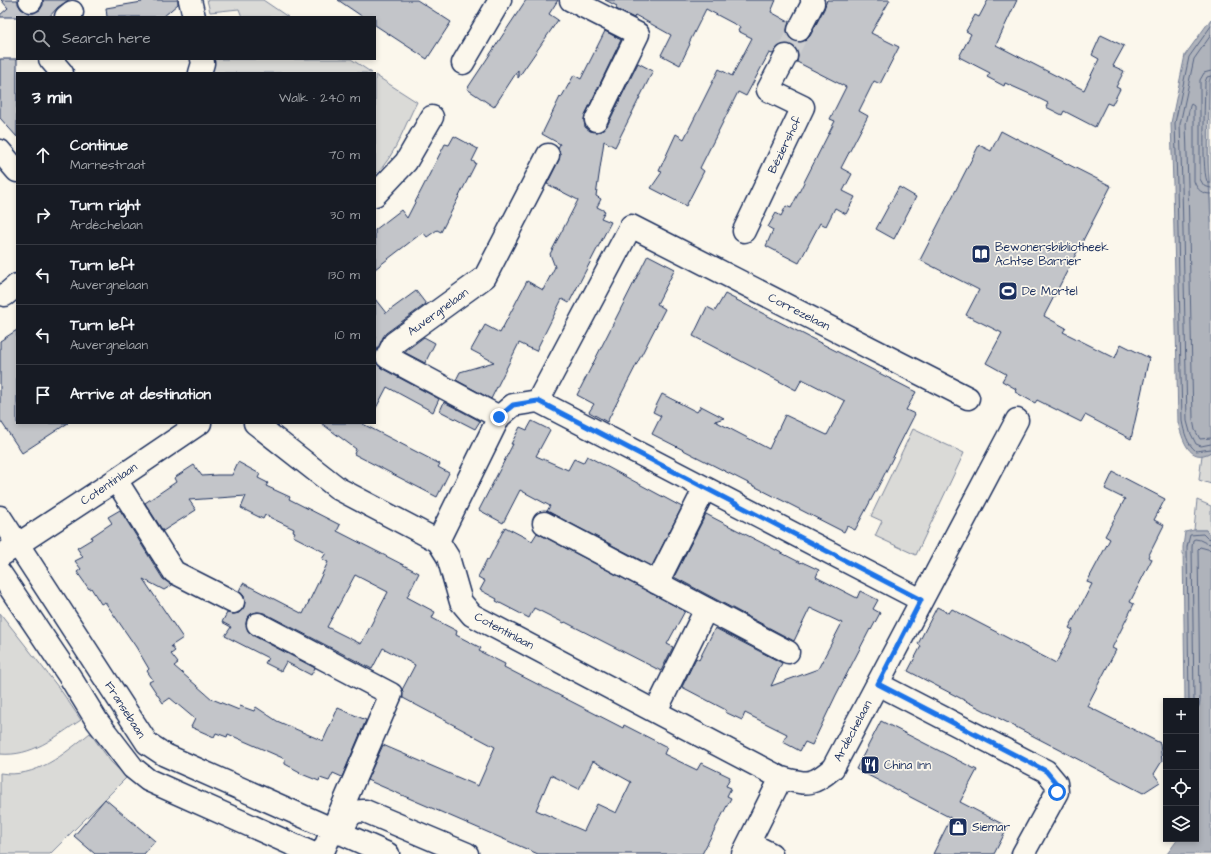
<!DOCTYPE html>
<meta charset="utf-8">
<style>
body{margin:0;font-family:"Architects Daughter",sans-serif;background:#20242c;color:#f1f3f6}
.controls{position:absolute;right:12px;bottom:12px;display:grid;overflow:hidden;border-radius:0px;box-shadow:0 2px 6px #0003}
.controls button{width:36px;height:36px;display:grid;place-items:center;padding:0;border:0;border-bottom:1px solid #363941;background:#171b24;color:#f1f3f6;font:20px sans-serif}
.stop{position:absolute;width:12px;height:12px;margin:-9px;border:3px solid #1a73e8;border-radius:50%;background:#fff}
.stop.end{background:#1a73e8;border-color:#fff;box-shadow:0 1px 4px #0008}
.list{margin:0;padding:0;list-style:none}
h2{display:flex;justify-content:space-between;align-items:center;height:52px;margin:0;padding:0 16px;font-size:17px}
h2 small{font-size:13px;font-weight:400;color:#9ea1a6}
.list li{display:grid;grid-template-columns:26px 1fr auto;gap:12px;align-items:center;box-sizing:border-box;height:60px;padding:0 16px;border-top:1px solid #363941}
.list b{display:block;font-size:15px;white-space:nowrap}
.list p{margin:0;font-size:13px;white-space:nowrap;color:#9ea1a6}
.list em{font-size:13px;font-style:normal;color:#9ea1a6}
.icon{flex:none;width:22px;height:22px;fill:none;stroke:currentColor;stroke-width:2;stroke-linecap:round;stroke-linejoin:round}
.map{position:relative;flex:none;width:1211px;height:854px;overflow:hidden}
.search{position:absolute;background:#171b24;box-shadow:0 2px 6px #0003;left:16px;top:16px;width:360px;height:44px;display:flex;align-items:center;gap:10px;box-sizing:border-box;padding:0 14px;border-radius:0px;color:#9ea1a6;font-size:15px}
.panel{position:absolute;background:#171b24;box-shadow:0 2px 6px #0003;left:16px;top:72px;width:360px;height:352px;border-radius:0px}
.map>svg:first-child{display:block}
.green{fill:#dadad7;stroke:#7a849a}
.water{fill:#afb3bb;stroke:#747e96}
.lines{fill:none;stroke-linecap:round;stroke-linejoin:round}
.shore{stroke:#566483;stroke-width:1}
.building{fill:#c3c5c9;stroke:#1b2f5e;fill-rule:evenodd}
.minor-tunnel{stroke:#cecfd0;stroke-width:22;stroke-dasharray:22 11;stroke-linecap:butt}
.minor-casing{stroke:#1b2f5e;stroke-width:25}
.minor{stroke:#fbf7ec;stroke-width:22}
.route{stroke:#1a73e8;stroke-width:5}
.labels{text-anchor:middle;dominant-baseline:central;stroke-width:3.5;stroke-linejoin:round;paint-order:stroke}
.street-label{font-size:12px;fill:#1b2f5e;stroke:#fbf7ec}
.poi-label{font-size:12px;fill:#1b2f5e;stroke:#fbf7ec;text-anchor:start}
</style>
<div class="map">
<svg width="1211" height="854" viewBox="0 0 1211 854">
<rect width="100%" height="100%" fill="#fbf7ec"/>
<filter id="ink" filterUnits="userSpaceOnUse"><feTurbulence type="fractalNoise" baseFrequency=".025" numOctaves="2"/><feDisplacementMap in="SourceGraphic" scale="8" xChannelSelector="R" yChannelSelector="G"/><feConvolveMatrix kernelMatrix="1 2 1 2 8 2 1 2 1" color-interpolation-filters="sRGB"/></filter>
<g filter="url(#ink)">
<path class="green" d="M 207,0 L 263,0 L 288,17 L 242,17 L 239,9 L 210,12 Z
M 212,59 L 351,59 L 372,73 L 212,73 Z
M 375,75 L 417,102 C 404,126 395,157 375,175 Z
M 1211,75 L 1211,223 L 1208,162 L 1209,82 Z
M 913,429 L 964,453 L 916,555 L 875,536 L 882,521 L 871,516 Z
M 1211,452 L 1211,484 L 1199,480 L 1202,455 Z
M 1197,500 L 1211,506 L 1211,538 L 1206,530 L 1194,530 Z
M 0,613 L 62,692 L 81,720 C 55,737 32,757 0,754 Z
M 90,733 L 111,762 L 127,777 L 50,854 L 0,854 L 0,773 C 36,779 64,754 90,733 Z"/>
<path class="water" d="M 1211,19 L 1211,75 L 1209,82 L 1208,162 L 1211,223 L 1211,452 C 1189,465 1182,438 1178,422 L 1173,184 L 1171,123 L 1185,55 Z
M 1194,530 L 1206,530 L 1211,538 L 1211,854 L 1167,854 L 1178,839 L 1196,839 L 1196,701 L 1185,701 L 1183,547 L 1185,532 Z"/>
<g class="lines">
<path class="shore" d="M 1211,26 L 1189,57 L 1175,123 L 1177,184 L 1182,421 C 1184,432 1187,444 1196,451 L 1211,449
M 1211,35 L 1194,59 L 1180,124 L 1182,184 L 1187,421 L 1190,432 L 1196,444 L 1201,446 L 1211,444
M 1211,71 L 1204,73 L 1200,80 L 1200,179 L 1204,186 L 1211,188
M 1211,76 L 1207,77 L 1205,82 C 1205,96 1201,176 1208,183 L 1211,183
M 1211,194 C 1202,194 1197,190 1194,181 L 1194,106 L 1191,104 L 1190,106 L 1186,124 L 1188,184 L 1193,420 L 1195,430 L 1200,439 L 1211,438
M 1189,701 L 1187,547 L 1190,535 L 1203,534 L 1207,538 L 1211,539
M 1194,701 L 1192,547 L 1193,540 L 1195,539 C 1202,539 1204,544 1211,544
M 1196,711 L 1199,706 L 1200,700 L 1198,549 L 1200,547 L 1211,550"/>
</g>
<path class="building" d="M 1,0 L 18,0 L 18,4 L 21,9 L 28,13 L 34,13 L 40,10 L 43,5 L 43,0 L 69,0 L 58,7 L 49,17 L 0,17 L 0,15 L 8,8 Z
M 141,0 L 178,0 L 178,4 L 163,17 L 107,17 L 106,8 L 142,2 Z
M 338,0 L 417,0 L 451,22 L 427,59 L 375,25 L 375,17 L 363,17 Z
M 526,0 L 558,0 L 549,14 L 558,20 L 518,78 L 518,70 L 494,107 L 467,89 Z
M 605,0 L 776,0 L 771,12 L 789,22 L 787,30 L 788,36 L 793,41 L 799,42 L 805,41 L 810,36 L 824,9 L 827,0 L 890,0 L 871,33 L 899,47 L 880,84 L 874,81 L 859,111 L 868,116 L 841,168 L 852,174 L 843,191 L 855,197 L 846,214 L 835,208 L 826,226 L 820,223 L 799,263 L 766,246 L 773,230 L 768,227 L 776,213 L 781,216 L 786,206 L 791,208 L 835,121 L 830,119 L 846,87 L 797,62 L 798,55 L 797,50 L 791,45 L 785,44 L 780,45 L 773,54 L 769,53 L 746,96 L 738,92 L 700,168 L 704,171 L 686,206 L 651,188 L 662,172 L 659,171 L 676,134 L 684,139 L 719,69 L 732,76 L 752,38 L 738,31 L 740,27 L 706,9 L 689,43 L 690,44 L 680,65 L 661,55 L 671,35 L 635,15 L 634,18 L 616,9 L 617,6 Z
M 988,0 L 1017,0 L 996,45 L 1084,90 L 1099,59 L 1092,55 L 1101,35 L 1124,46 L 1113,66 L 1124,71 L 1116,87 L 1120,89 L 1112,105 L 1107,103 L 1095,127 L 1064,111 L 1062,115 L 1046,107 L 1048,103 L 1032,95 L 1005,83 L 1004,86 L 987,77 L 990,73 L 959,57 L 971,34 L 966,31 L 975,15 L 979,17 Z
M 605,31 L 621,40 L 585,115 L 584,120 L 585,127 L 590,131 L 597,132 L 603,130 L 607,126 L 638,63 L 653,71 L 615,147 L 604,141 L 596,196 L 601,199 L 597,207 L 605,211 L 601,218 L 611,222 L 569,303 L 562,299 L 536,351 L 519,343 L 491,399 L 456,380 L 460,372 L 494,362 L 471,350 L 485,325 L 500,333 L 527,281 L 543,290 L 555,267 L 550,254 L 578,200 L 547,184 L 559,160 L 560,154 L 558,148 L 560,144 L 542,134 L 560,97 L 561,98 L 574,75 L 581,79 Z
M 0,59 L 17,59 L 17,137 L 0,118 Z
M 1001,131 L 1016,139 L 1016,138 L 1111,186 L 1044,316 L 1066,328 L 1063,332 L 1115,358 L 1121,344 L 1149,358 L 1131,439 L 1085,415 L 1081,422 L 1037,400 L 1035,403 L 1015,392 L 1016,389 L 1002,381 L 1006,374 L 986,363 L 1002,333 L 966,315 L 979,290 L 920,260 L 979,145 L 991,151 Z
M 454,136 L 478,149 L 472,161 L 476,163 L 441,232 L 437,230 L 427,237 L 423,232 L 375,269 L 375,230 L 401,210 L 407,218 L 445,144 L 449,145 Z
M 899,187 L 916,197 L 894,239 L 876,229 Z
M 648,255 L 675,269 L 657,304 L 665,309 L 607,422 L 589,412 L 594,404 L 577,395 Z
M 416,291 L 426,304 L 386,333 L 383,337 L 375,355 L 375,299 L 386,313 Z
M 725,294 L 916,392 L 906,410 L 915,414 L 879,485 L 855,530 L 847,526 L 844,532 L 652,434 L 661,416 L 653,412 L 662,394 L 697,412 L 701,406 L 724,418 L 715,421 L 769,449 L 785,415 L 827,435 L 845,401 L 802,379 L 796,390 L 693,336 L 707,307 L 715,311 Z
M 17,330 L 17,423 L 68,423 L 22,453 L 0,420 L 0,341 Z
M 424,337 L 435,343 L 425,363 L 404,352 Z
M 375,359 L 377,364 L 381,368 L 439,399 L 433,412 L 387,387 L 375,410 Z
M 444,402 L 480,421 L 475,429 L 440,411 Z
M 532,421 L 550,430 L 536,456 L 568,470 L 574,459 L 583,463 L 587,456 L 682,507 L 652,566 L 547,511 L 550,506 L 520,490 L 503,523 L 479,510 L 513,444 L 511,444 L 520,427 L 527,430 Z
M 321,423 L 361,423 L 440,464 L 438,467 L 449,473 L 437,497 L 354,454 L 356,449 Z
M 238,462 L 260,474 L 258,478 L 268,483 L 266,486 L 290,497 L 289,499 L 340,525 L 337,531 L 419,573 L 407,597 L 435,612 L 432,618 L 457,631 L 456,635 L 481,648 L 479,651 L 505,664 L 504,667 L 623,728 L 624,725 L 667,747 L 664,754 L 697,770 L 701,763 L 730,777 L 726,786 L 731,788 L 727,796 L 731,798 L 702,854 L 538,854 L 367,780 L 383,745 L 478,786 L 495,747 L 403,698 L 402,690 L 415,665 L 383,648 L 372,669 L 264,613 L 257,612 L 251,614 L 247,618 L 246,624 L 248,631 L 252,635 L 315,668 L 311,675 L 286,662 L 281,671 L 265,663 L 268,658 L 225,636 L 231,627 L 222,622 L 227,613 L 233,614 L 239,613 L 244,607 L 245,601 L 244,596 L 239,591 L 243,583 L 303,614 L 328,562 L 322,559 L 326,553 L 293,536 L 295,532 L 293,531 L 294,529 L 265,515 L 263,519 L 241,508 L 246,496 L 189,500 L 196,510 L 163,531 L 145,503 L 176,482 L 174,478 L 194,465 L 202,476 L 217,475 L 232,475 ZM 355,575 L 388,592 L 361,644 L 327,627 ZM 593,761 L 631,782 L 616,813 L 597,804 L 584,831 L 536,810 L 551,775 L 579,789 Z
M 1113,472 L 1165,499 L 1154,520 L 1164,525 L 1148,557 L 1152,559 L 1130,602 L 1134,604 L 1112,648 L 1116,650 L 1087,706 L 1160,743 L 1162,761 L 1154,774 L 1160,782 L 1143,793 L 908,671 L 921,646 L 918,644 L 937,607 L 949,613 L 952,609 L 1056,663 L 1073,630 L 1069,628 L 1092,584 L 1087,582 L 1110,539 L 1105,536 L 1125,499 L 1105,489 Z
M 120,510 L 163,579 L 172,585 L 164,590 L 143,579 L 183,638 L 171,646 L 175,651 L 171,654 L 178,663 L 174,666 L 212,699 L 239,710 L 240,706 L 254,711 L 256,707 L 277,721 L 323,741 L 338,708 L 366,720 L 342,777 L 333,773 L 329,781 L 320,778 L 319,781 L 299,773 L 300,772 L 285,764 L 285,759 L 228,734 L 227,737 L 216,733 L 214,737 L 191,727 L 195,719 L 170,698 L 163,703 L 149,682 L 153,680 L 147,671 L 149,669 L 136,647 L 105,602 L 101,604 L 91,588 L 89,589 L 77,572 L 81,569 L 75,561 L 83,557 L 77,548 L 92,539 L 91,537 L 112,523 L 108,517 Z
M 706,514 L 801,563 L 802,562 L 819,570 L 816,577 L 857,598 L 860,591 L 878,600 L 873,609 L 880,613 L 871,630 L 870,629 L 836,695 L 812,745 L 805,742 L 800,751 L 783,742 L 787,734 L 745,713 L 742,720 L 725,712 L 726,710 L 682,687 L 696,658 L 699,660 L 715,628 L 782,663 L 771,686 L 818,669 L 842,623 L 810,608 L 794,641 L 674,577 Z
M 505,527 L 532,541 L 537,533 L 685,611 L 667,644 L 673,647 L 661,671 L 565,622 L 564,623 L 534,608 L 529,618 L 496,601 L 497,599 L 480,590 L 485,581 L 478,577 L 487,559 L 488,561 Z
M 881,721 L 977,770 L 960,802 L 1008,827 L 994,854 L 933,854 L 951,818 L 856,769 Z
M 105,799 L 155,841 L 144,854 L 95,854 L 74,836 Z"/>
<g class="lines">
<path class="minor-tunnel" d="M 786,56 L 799,30"/>
<defs>
<path id="minor" d="M 30,0 L 31,1
M 190,0 L 194,17
M 571,0 L 638,34 L 596,120
M 66,17 L 72,12
M 799,30 L 813,3 L 812,0
M 50,59 L 62,73
M 463,63 L 500,0
M 200,73 L 203,63 L 202,59
M 0,151 L 17,171
M 375,195 L 406,162 L 432,117
M 744,231 L 803,107 L 768,90 L 786,56
M 5,295 L 17,285
M 538,401 L 631,226 L 968,398
M 499,417 L 387,357 L 394,343 L 485,277 L 548,155
M 255,423 L 339,489 L 438,541 L 448,557 L 461,602 L 472,615 L 781,778 C 807,784 811,787 833,768 L 1017,420
M 116,480 L 174,572 L 233,602
M 0,517 L 147,743 L 165,755 L 388,854
M 544,523 L 788,652
M 438,541 L 499,417 L 513,405 L 538,401 L 921,600
M 0,556 L 116,480 L 200,423
M 0,573 L 70,677 L 97,721 L 133,768 L 148,780 L 314,854
M 657,583 L 705,488
M 258,624 L 391,694 L 322,854
M 878,684 L 1046,771 L 1056,783 L 1057,792 L 1023,854
M 656,711 L 706,609
M 342,834 C 347,821 348,810 365,811 L 467,854
M 749,843 L 771,854
M 743,854 L 781,778"/>
</defs>
<use href="#minor" class="minor-casing"/>
<use href="#minor" class="minor"/>
</g>
</g>
<g class="lines" filter="url(#ink)">
<path class="route" d="M 499,417 L 513,405 L 538,401 L 921,600 L 878,684 L 1046,771 L 1056,783 L 1057,792"/>
</g>
<defs>
<symbol id="library-square" viewBox="-11 -11 22 22"><rect x="-9" y="-9" width="18" height="18" rx="4" fill="#1b2f5e" stroke="#fbf7ec"/><path d="M-6-4Q-3-5.5-.7-3.5V5Q-3 3-6 4ZM6-4Q3-5.5 .7-3.5V5Q3 3 6 4Z" fill="#fff"/></symbol>
<symbol id="stadium-square" viewBox="-11 -11 22 22"><rect x="-9" y="-9" width="18" height="18" rx="4" fill="#1b2f5e" stroke="#fbf7ec"/><path d="M0-5a6.5 5 0 1 0 0 10a6.5 5 0 1 0 0-10ZM-3.5-1.8h7v3.6h-7Z" fill="#fff"/></symbol>
<symbol id="restaurant-square" viewBox="-11 -11 22 22"><rect x="-9" y="-9" width="18" height="18" rx="4" fill="#1b2f5e" stroke="#fbf7ec"/><path d="M-5-6h1v4h1v-4h1v4h1v-4h1v5L-1.5 .5V6h-2V.5L-5-1ZM5-6V6H3V1.5H1.5Q1.5-4 5-6Z" fill="#fff"/></symbol>
<symbol id="shop-square" viewBox="-11 -11 22 22"><rect x="-9" y="-9" width="18" height="18" rx="4" fill="#1b2f5e" stroke="#fbf7ec"/><path d="M-5-2.5h2.3a2.7 3.5 0 0 1 5.4 0H5L5.5 6h-11ZM-1.5-2.5h3a1.5 2.3 0 0 0-3 0Z" fill="#fff"/></symbol>
</defs>
<g fill-rule="evenodd">
<use href="#library-square" x="970" y="243" width="22" height="22"/>
<use href="#stadium-square" x="997" y="280" width="22" height="22"/>
<use href="#restaurant-square" x="859" y="754" width="22" height="22"/>
<use href="#shop-square" x="947" y="816" width="22" height="22"/>
</g>
<g class="labels">
<g class="street-label">
<text transform="translate(785 145) rotate(-64)">Béziershof</text>
<text transform="translate(438 312) rotate(-36)">Auvergnelaan</text>
<text transform="translate(799 312) rotate(27)">Correzelaan</text>
<text transform="translate(109 484) rotate(-34)">Cotentinlaan</text>
<text transform="translate(504 631) rotate(28)">Cotentinlaan</text>
<text transform="translate(125 710) rotate(57)">Fransebaan</text>
<text transform="translate(853 731) rotate(-62)">Ardèchelaan</text>
</g>
<g class="poi-label">
<text x="995" y="247">Bewonersbibliotheek<tspan x="995" dy="14">Achtse Barrier</tspan></text>
<text x="1022" y="291">De Mortel</text>
<text x="884" y="765">China Inn</text>
<text x="972" y="827">Siemar</text>
</g>
</g>
</svg>
<div class="controls">
<button>+</button>
<button>−</button>
<button><svg class="icon" aria-label="locate" viewBox="0 0 24 24"><circle cx="12" cy="12" r="6"/><path d="M12 2v4M12 18v4M2 12h4M18 12h4"/></svg></button>
<button><svg class="icon" aria-label="layers" viewBox="0 0 24 24"><path d="M12 4l9 5-9 5-9-5zM3 14l9 5 9-5"/></svg></button>
</div>
<div class="stop" style="left:1057px;top:792px"></div>
<div class="stop end" style="left:499px;top:417px"></div>
<div class="search"><svg class="icon" aria-label="search" viewBox="0 0 24 24"><circle cx="10" cy="10" r="6"/><path d="M15 15l6 6"/></svg>Search here</div>
<section class="panel">
<h2>3 min<small>Walk · 240 m</small></h2>
<ul class="list">
<li><svg class="icon" aria-label="ahead" viewBox="0 0 24 24"><path d="M12 20V5M6 11l6-6 6 6"/></svg><div><b>Continue</b><p>Marnestraat</p></div><em>70 m</em></li>
<li><svg class="icon" aria-label="right" viewBox="0 0 24 24"><path d="M7 20v-9h11M14 6l5 5-5 5"/></svg><div><b>Turn right</b><p>Ardèchelaan</p></div><em>30 m</em></li>
<li><svg class="icon" aria-label="left" viewBox="0 0 24 24"><path d="M17 20v-9H6M10 6l-5 5 5 5"/></svg><div><b>Turn left</b><p>Auvergnelaan</p></div><em>130 m</em></li>
<li><svg class="icon" aria-label="left" viewBox="0 0 24 24"><path d="M17 20v-9H6M10 6l-5 5 5 5"/></svg><div><b>Turn left</b><p>Auvergnelaan</p></div><em>10 m</em></li>
<li><svg class="icon" aria-label="arrive" viewBox="0 0 24 24"><path d="M6 21V4h12l-3 4 3 4H6"/></svg><div><b>Arrive at destination</b></div></li>
</ul>
</section>
</div>
